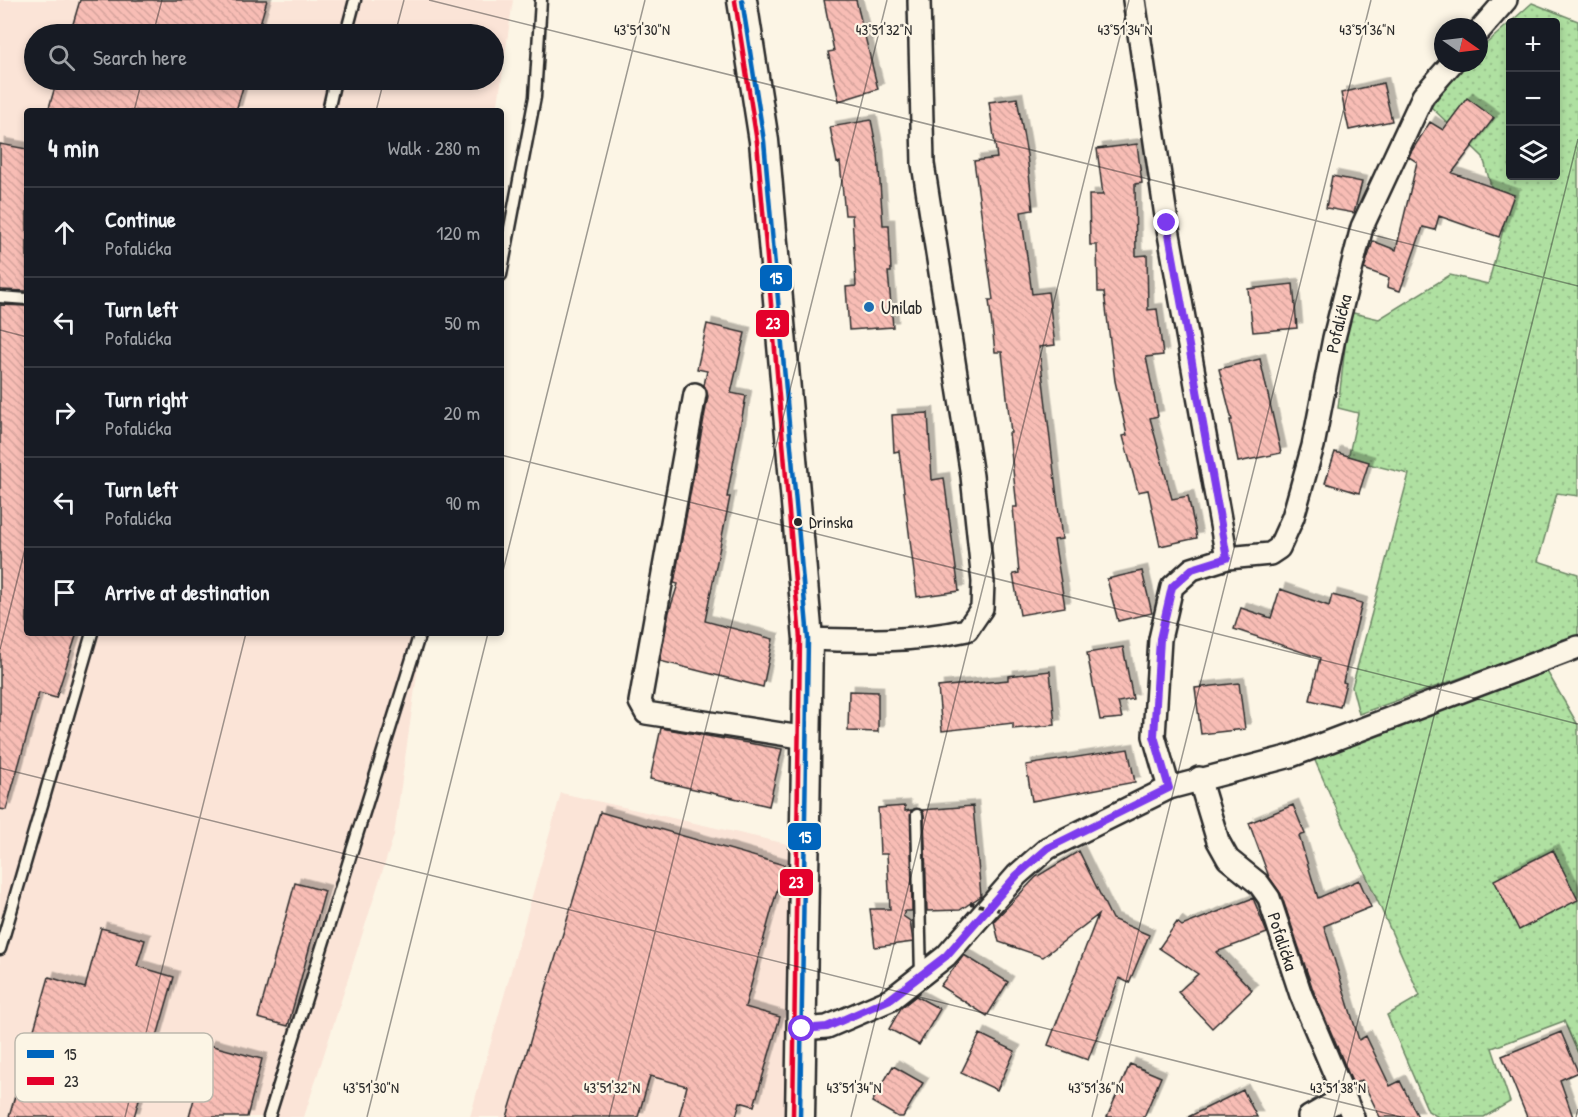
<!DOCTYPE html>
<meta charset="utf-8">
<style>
body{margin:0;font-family:"Patrick Hand",sans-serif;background:#20242c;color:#f1f3f6}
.controls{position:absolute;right:18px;top:18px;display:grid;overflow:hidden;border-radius:6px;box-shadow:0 3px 9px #0003}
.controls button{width:54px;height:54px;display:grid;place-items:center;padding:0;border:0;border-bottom:2px solid #363941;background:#171b24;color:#f1f3f6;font:30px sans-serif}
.compass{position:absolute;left:1434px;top:18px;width:54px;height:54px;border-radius:50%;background:#171b24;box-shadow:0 3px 9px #0003;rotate:104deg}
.stop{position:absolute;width:18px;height:18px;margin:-14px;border:4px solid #7c3aed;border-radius:50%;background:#fff}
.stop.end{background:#7c3aed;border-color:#fff;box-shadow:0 2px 6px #0008}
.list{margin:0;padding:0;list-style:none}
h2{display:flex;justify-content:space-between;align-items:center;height:78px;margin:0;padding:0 24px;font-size:26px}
h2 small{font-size:20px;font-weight:400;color:#9ea1a6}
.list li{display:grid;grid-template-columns:39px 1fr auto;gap:18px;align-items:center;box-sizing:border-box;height:90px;padding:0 24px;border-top:2px solid #363941}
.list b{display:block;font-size:22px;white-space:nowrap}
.list p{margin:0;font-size:20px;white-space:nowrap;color:#9ea1a6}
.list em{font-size:20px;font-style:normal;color:#9ea1a6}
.icon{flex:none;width:33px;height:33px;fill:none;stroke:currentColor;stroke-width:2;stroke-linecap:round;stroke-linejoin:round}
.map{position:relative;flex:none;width:1578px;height:1117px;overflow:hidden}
.search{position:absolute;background:#171b24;box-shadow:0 3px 9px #0003;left:24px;top:24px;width:480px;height:66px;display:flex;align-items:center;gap:15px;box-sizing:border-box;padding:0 21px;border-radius:33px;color:#9ea1a6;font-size:22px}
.panel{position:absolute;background:#171b24;box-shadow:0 3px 9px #0003;left:24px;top:108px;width:480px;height:528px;border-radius:6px}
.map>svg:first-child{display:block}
.built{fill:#fbe4d7;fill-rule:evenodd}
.garden{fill:url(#garden-dots);stroke:#6d8666;stroke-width:1.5;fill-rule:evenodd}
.building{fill:url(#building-back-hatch);stroke:#2b2b2b;stroke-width:1.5;filter:url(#shadow)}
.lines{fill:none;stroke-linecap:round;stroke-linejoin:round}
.service-casing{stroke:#2b2b2b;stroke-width:15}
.minor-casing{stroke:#2b2b2b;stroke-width:26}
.secondary-casing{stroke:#2b2b2b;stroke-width:33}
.service{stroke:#fcf5e5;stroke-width:10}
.minor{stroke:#fcf5e5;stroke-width:21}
.secondary{stroke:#fcf5e5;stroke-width:28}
.path-bridge{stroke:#2b2b2b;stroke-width:4;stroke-dasharray:4.5 4.5;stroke-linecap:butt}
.bus-1-casing{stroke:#fcf5e5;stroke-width:9}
.bus-2-casing{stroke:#fcf5e5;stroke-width:9}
.bus-1{stroke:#0065bd;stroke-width:4.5}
.bus-2{stroke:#e4002b;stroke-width:4.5}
.route{stroke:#7c3aed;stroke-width:8}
.ticks{fill:none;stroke:#2b2b2b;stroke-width:1.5;stroke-opacity:0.45}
.poi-dot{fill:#1f6fb2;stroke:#fcf5e5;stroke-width:2}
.bus-dot{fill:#2b2b2b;stroke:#fcf5e5;stroke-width:2}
.labels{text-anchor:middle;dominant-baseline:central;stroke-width:4.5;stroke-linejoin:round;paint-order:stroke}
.bus-label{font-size:16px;fill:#2b2b2b;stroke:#fcf5e5;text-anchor:start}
.poi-label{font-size:18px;fill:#2b2b2b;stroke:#fcf5e5;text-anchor:start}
.street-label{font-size:18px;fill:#2b2b2b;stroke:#fcf5e5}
.key{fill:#fcf5e5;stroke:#bdb8ad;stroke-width:1.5}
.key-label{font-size:16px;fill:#2b2b2b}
.ticks-label{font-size:15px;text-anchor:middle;fill:#2b2b2b;stroke:#fcf5e5;stroke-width:4.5;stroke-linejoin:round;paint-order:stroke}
.line-badge{stroke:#fcf5e5;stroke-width:2}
.badge-label{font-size:16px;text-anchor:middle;font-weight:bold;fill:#fff}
</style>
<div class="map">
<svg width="1578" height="1117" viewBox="0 0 1578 1117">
<defs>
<pattern id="garden-dots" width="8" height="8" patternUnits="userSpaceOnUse" patternTransform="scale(1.5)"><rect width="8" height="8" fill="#afe0a1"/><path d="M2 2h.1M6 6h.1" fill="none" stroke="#97c08b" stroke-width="1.8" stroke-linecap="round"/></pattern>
<pattern id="building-back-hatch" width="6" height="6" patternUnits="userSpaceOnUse" patternTransform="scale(1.5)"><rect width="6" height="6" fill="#f8bdb5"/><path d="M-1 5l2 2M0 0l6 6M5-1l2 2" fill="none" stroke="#d5a39c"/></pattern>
<filter id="shadow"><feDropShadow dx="5.5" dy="-5.5" stdDeviation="0" flood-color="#0004"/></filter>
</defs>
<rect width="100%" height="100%" fill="#fcf5e5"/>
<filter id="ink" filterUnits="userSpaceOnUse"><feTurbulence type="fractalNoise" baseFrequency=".0167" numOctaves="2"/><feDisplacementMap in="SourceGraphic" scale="12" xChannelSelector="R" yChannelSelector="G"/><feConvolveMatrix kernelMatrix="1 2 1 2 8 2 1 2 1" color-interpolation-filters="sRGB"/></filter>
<g filter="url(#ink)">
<path class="built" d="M 0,0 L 513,0 L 497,111 L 27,111 L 27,275 L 0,269 ZM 34,34 L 494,34 L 494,80 L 34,80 Z
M 77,633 L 423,633 L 394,835 L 304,1117 L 0,1117 L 0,681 L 56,698 Z
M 561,793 L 805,848 L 800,1117 L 470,1117 Z"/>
<path class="garden" d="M 1532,3 L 1578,21 L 1578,496 L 1557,493 L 1538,561 L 1578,574 L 1578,636 L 1359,714 L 1352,687 L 1409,474 L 1348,459 L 1358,413 L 1338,408 L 1349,312 L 1379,319 L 1450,275 L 1488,284 L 1503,230 L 1483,157 L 1431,107 L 1465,63 L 1479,63 L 1479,50 ZM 1510,22 L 1556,22 L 1556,176 L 1510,176 Z
M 1545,668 L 1578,725 L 1578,1053 L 1564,1021 L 1492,1048 L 1510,1102 L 1484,1117 L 1438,1117 L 1428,1111 L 1387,1015 L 1420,996 L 1312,754 Z"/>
<path class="building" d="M 80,0 L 267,0 L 257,34 L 70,34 Z
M 824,0 L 856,0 L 878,89 L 839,101 L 828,52 L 834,51 Z
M 57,80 L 245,80 L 236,111 L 48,111 Z
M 1383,83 L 1392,121 L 1349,130 L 1341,93 Z
M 1017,98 L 1027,155 L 1033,210 L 1021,212 L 1032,294 L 1048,292 L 1055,345 L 1039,347 L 1062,539 L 1054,540 L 1065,607 L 1020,615 L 1013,574 L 1019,573 L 1013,507 L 1017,507 L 1009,433 L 1011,433 L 1002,352 L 995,352 L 989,300 L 993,300 L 974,161 L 997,158 L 989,102 Z
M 1467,98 L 1494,118 L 1452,173 L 1514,195 L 1499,237 L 1439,216 L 1435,230 L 1423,227 L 1400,291 L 1387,287 L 1389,278 L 1364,269 L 1373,241 L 1396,250 L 1417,162 L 1409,157 L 1411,152 L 1430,122 L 1443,130 Z
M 871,120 L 878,155 L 883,225 L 889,225 L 891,272 L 888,272 L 893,327 L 849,330 L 846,287 L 856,286 L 852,215 L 845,215 L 840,162 L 837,163 L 830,127 Z
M 0,144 L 27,149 L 27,291 L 0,290 Z
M 1137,144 L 1142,183 L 1135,184 L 1136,256 L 1147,255 L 1148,310 L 1157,309 L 1163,355 L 1146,357 L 1158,416 L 1150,418 L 1172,499 L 1188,496 L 1197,538 L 1160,546 L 1148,490 L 1138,492 L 1123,436 L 1127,435 L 1115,381 L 1104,292 L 1098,292 L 1097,245 L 1090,245 L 1089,195 L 1103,195 L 1097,149 Z
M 1332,176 L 1362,182 L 1354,213 L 1326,208 Z
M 1293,284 L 1297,328 L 1253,332 L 1248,289 Z
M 0,305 L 27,306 L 27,633 L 77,633 L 56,698 L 39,693 L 6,810 L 0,809 Z
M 707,324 L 745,333 L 731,393 L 746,396 L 727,497 L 730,497 L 705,621 L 773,639 L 763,687 L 660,661 L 669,612 L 678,584 L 674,583 L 708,396 L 704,385 L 707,371 L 697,369 Z
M 1260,359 L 1281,453 L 1238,462 L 1230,420 L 1232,420 L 1219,369 Z
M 928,413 L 932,480 L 944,478 L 959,591 L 917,597 L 899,451 L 894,452 L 892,415 Z
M 1335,452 L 1369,462 L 1359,493 L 1325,483 Z
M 1142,571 L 1152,613 L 1118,621 L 1107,579 Z
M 1280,589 L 1329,606 L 1332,595 L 1362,603 L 1343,682 L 1346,683 L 1340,707 L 1310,700 L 1320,658 L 1234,629 L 1241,608 L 1271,618 Z
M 1123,647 L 1133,699 L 1118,702 L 1122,718 L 1100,720 L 1087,653 Z
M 1050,671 L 1055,725 L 1013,729 L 1013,723 L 942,731 L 938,687 L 1008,680 L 1008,676 Z
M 1239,683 L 1245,729 L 1201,734 L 1195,688 Z
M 849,691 L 878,692 L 878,732 L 848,731 Z
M 661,728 L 782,749 L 769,806 L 650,779 Z
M 1128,749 L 1135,782 L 1032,801 L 1026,765 Z
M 1293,805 L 1305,834 L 1299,836 L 1318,898 L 1359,880 L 1371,907 L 1324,926 L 1359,1040 L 1366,1036 L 1390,1086 L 1400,1081 L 1418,1117 L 1380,1117 L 1362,1080 L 1353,1084 L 1313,990 L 1281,894 L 1269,877 L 1249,823 Z
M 905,806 L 905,811 L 911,810 L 912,911 L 905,911 L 903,916 L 910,921 L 913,942 L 875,947 L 870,909 L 890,909 L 887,854 L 880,854 L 878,808 Z
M 973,806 L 981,896 L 960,910 L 927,911 L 924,815 L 922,810 Z
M 600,812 L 784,865 L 745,1007 L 780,1017 L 754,1106 L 740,1102 L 736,1117 L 679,1117 L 687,1086 L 650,1076 L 638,1117 L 507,1117 Z
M 1553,850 L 1578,900 L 1519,930 L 1494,880 Z
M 1079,851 L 1112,919 L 1149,935 L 1129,983 L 1119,978 L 1088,1060 L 1048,1045 L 1098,915 L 1043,957 L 999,942 L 994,921 L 1036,877 Z
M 295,883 L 325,891 L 288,1026 L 258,1018 Z
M 1253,898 L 1267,933 L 1216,952 L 1252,990 L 1212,1028 L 1178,992 L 1198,974 L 1159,948 L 1177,922 L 1182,926 Z
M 101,928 L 145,940 L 137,966 L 174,977 L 134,1117 L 9,1117 L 49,977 L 85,988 Z
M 964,955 L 1008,982 L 987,1016 L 940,986 Z
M 916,996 L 940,1009 L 919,1045 L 889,1029 L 901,1008 Z
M 1561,1032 L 1578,1072 L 1560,1080 L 1573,1117 L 1527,1117 L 1502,1056 Z
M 980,1034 L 1015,1051 L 997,1090 L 961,1073 Z
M 209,1045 L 262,1059 L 247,1117 L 189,1117 Z
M 1130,1064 L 1161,1077 L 1144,1117 L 1107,1117 Z
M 893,1066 L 923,1083 L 903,1117 L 898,1117 L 872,1102 Z
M 1243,1090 L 1257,1117 L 1188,1117 Z"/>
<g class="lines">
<defs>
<path id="service" d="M 346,34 L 355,0
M 328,111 L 335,80
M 501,275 L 535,97 L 541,0
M 0,297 L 27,299
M 917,815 L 921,976
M 0,949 L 92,633
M 269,1117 L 420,633"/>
<g id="minor">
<path d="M 1134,0 L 1167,223 L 1227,558"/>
<path d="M 1479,31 L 1506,0"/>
<path d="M 695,394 L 640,702 L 646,713 L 807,738"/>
<path d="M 808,639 C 862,641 913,642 967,630 L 982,608 L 983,582 L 972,476 L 923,164 L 919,0"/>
<path id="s1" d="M 1199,778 L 1218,841 L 1228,859 L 1259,884 L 1269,898 L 1301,995 L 1353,1117"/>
<path id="s2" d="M 1169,788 L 1154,736 L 1160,639 L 1172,587 L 1192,569 L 1227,558 L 1270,554 L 1279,548 L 1293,517 L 1313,446 L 1334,338 L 1362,227 L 1423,96 L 1452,63"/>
<path d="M 802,1029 L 827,1027 L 890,1000 L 946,956 L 1017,875 L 1048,848 L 1169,788 L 1291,756 L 1578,647"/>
<path d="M 1309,1117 L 1344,1097"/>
</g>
<path id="secondary" d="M 742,0 L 764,141 L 808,639 L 800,1117"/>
</defs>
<use href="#service" class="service-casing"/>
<use href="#minor" class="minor-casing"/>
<use href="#secondary" class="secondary-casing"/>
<use href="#service" class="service"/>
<use href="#minor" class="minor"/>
<use href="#secondary" class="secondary"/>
<path class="path-bridge" d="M 970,903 L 999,910"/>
<defs>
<path id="bus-1" d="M 742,0 L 764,141 L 808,639 L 800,1117"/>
<path id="bus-2" d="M 735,1 L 757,142 L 800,639 L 793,1117"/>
</defs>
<use href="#bus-1" class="bus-1-casing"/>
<use href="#bus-2" class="bus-2-casing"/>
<use href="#bus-1" class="bus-1"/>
<use href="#bus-2" class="bus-2"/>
</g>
</g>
<g class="lines" filter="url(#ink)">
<path class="route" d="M 802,1029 L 827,1027 L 890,999 L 946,956 L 1017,875 L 1048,848 L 1169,788 L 1154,736 L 1160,639 L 1172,587 L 1192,569 L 1227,558 L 1167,223"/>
</g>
<path class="ticks" d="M 429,0 L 1578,286M 153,34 L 162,0M 395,34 L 404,0M 134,111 L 142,80M 376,111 L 384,80M 0,330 L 27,337M 501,455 L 1578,724M 501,579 L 645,0M 0,649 L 27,541M 0,768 L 1401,1117M 125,1117 L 246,633M 367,1117 L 488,633M 609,1117 L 887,0M 851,1117 L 1129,0M 1092,1117 L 1371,0M 1334,1117 L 1578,139M 1576,1117 L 1578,1109"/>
<circle class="poi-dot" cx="869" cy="307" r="6"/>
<circle class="bus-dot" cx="798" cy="522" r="5"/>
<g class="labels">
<g class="bus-label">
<text x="809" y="522">Drinska</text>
</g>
<g class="poi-label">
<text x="881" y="307">Unilab</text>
</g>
<g class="street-label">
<text stroke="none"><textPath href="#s2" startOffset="555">Pofalićka</textPath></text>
<text stroke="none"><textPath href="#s1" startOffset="189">Pofalićka</textPath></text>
</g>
</g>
<rect x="15" y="1033" width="198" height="69" rx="9" class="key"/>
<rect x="27" y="1050" width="27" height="8" fill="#0065bd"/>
<rect x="27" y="1077" width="27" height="8" fill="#e4002b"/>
<g class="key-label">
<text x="64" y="1060">15</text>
<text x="64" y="1087">23</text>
</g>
<g class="ticks-label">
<text x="642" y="35">43°51'30"N</text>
<text x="884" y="35">43°51'32"N</text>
<text x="1125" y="35">43°51'34"N</text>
<text x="1367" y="35">43°51'36"N</text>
<text x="371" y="1093">43°51'30"N</text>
<text x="612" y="1093">43°51'32"N</text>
<text x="854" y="1093">43°51'34"N</text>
<text x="1096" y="1093">43°51'36"N</text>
<text x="1338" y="1093">43°51'38"N</text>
</g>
<g class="line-badge">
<rect x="759" y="264" width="34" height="28" rx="6" fill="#0065bd"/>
<rect x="755" y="309" width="35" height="29" rx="6" fill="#e4002b"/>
<rect x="787" y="822" width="35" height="29" rx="6" fill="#0065bd"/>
<rect x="779" y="868" width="35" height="29" rx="6" fill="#e4002b"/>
</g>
<g class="badge-label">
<text x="776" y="284">15</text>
<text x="773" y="329">23</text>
<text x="805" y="843">15</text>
<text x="796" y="888">23</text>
</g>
</svg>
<div class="controls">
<button>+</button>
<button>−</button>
<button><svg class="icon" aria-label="layers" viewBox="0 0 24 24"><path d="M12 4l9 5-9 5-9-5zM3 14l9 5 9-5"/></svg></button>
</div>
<svg class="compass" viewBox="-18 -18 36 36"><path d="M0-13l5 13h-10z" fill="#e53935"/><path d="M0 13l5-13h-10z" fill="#9ea1a6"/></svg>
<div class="stop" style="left:802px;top:1029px"></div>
<div class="stop end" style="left:1167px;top:223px"></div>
<div class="search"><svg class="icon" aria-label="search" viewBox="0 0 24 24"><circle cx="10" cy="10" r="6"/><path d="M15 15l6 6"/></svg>Search here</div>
<section class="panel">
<h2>4 min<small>Walk · 280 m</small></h2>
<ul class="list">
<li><svg class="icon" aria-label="ahead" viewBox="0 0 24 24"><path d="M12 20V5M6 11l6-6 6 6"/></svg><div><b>Continue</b><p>Pofalićka</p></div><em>120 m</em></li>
<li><svg class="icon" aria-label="left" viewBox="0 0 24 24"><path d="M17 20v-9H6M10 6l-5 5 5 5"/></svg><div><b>Turn left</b><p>Pofalićka</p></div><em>50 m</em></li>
<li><svg class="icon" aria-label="right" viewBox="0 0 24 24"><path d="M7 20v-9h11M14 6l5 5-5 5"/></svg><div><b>Turn right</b><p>Pofalićka</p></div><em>20 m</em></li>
<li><svg class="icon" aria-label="left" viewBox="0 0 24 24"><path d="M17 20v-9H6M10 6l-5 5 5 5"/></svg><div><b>Turn left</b><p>Pofalićka</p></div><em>90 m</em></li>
<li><svg class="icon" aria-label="arrive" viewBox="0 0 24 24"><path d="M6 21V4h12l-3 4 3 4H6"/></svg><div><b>Arrive at destination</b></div></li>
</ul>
</section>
</div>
